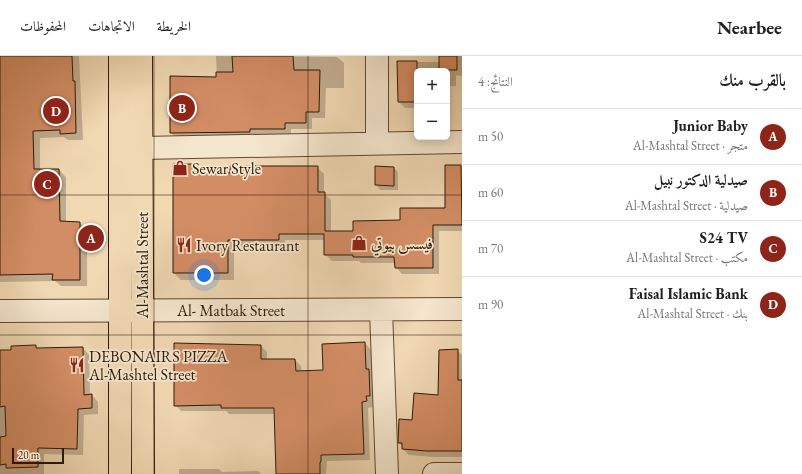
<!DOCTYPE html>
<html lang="ar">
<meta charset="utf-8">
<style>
body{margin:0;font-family:"EB Garamond",Amiri,serif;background:#f6f6f6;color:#202124;direction:rtl}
.controls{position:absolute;right:12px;top:12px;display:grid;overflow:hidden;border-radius:6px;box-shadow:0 2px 10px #0003}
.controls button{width:36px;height:36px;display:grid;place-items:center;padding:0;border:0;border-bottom:1px solid #e0e0e0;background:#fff;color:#202124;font:20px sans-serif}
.scale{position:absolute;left:12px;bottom:10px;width:52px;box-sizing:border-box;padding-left:4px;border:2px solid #2f1907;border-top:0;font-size:11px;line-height:14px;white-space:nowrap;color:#2f1907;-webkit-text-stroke:3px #f5e6ce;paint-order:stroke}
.you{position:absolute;left:204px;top:219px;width:14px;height:14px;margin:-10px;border:3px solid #fff;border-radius:50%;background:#1a73e8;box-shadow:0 0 0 6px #1a73e833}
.badge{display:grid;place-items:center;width:26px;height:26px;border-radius:50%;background:#8f2418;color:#fff;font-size:13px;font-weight:700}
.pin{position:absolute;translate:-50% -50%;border:2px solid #fff;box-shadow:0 1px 4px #0006}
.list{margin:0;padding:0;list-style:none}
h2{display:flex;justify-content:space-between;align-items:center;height:52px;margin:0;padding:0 16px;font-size:17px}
h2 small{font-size:13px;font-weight:400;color:#757577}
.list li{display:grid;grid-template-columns:26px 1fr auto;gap:12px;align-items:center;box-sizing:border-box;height:56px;padding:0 16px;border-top:1px solid #e0e0e0}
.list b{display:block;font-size:15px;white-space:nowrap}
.list p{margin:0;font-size:13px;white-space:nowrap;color:#757577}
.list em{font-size:13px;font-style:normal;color:#757577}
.map{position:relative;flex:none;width:462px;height:418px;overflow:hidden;direction:ltr}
header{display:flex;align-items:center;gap:24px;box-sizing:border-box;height:56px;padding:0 20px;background:#fff;border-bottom:1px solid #e0e0e0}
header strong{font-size:19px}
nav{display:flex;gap:22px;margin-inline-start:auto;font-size:14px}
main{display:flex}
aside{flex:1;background:#fff}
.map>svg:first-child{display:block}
.shadow{fill:#0003}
.building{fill:#d38d65;stroke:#2f1907}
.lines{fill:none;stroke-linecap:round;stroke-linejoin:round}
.minor-casing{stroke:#5f4932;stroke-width:24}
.major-casing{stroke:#2f1907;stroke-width:24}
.minor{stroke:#f5e6ce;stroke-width:22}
.major{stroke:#f0d8b3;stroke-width:22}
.grid{fill:none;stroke:#2f1907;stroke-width:1;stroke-opacity:0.55}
.labels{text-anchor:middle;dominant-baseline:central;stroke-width:3.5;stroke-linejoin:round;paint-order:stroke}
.poi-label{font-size:16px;fill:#2f1907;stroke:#f5e6ce;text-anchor:start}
.street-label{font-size:16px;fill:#2f1907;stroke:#f5e6ce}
</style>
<header>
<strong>Nearbee</strong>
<nav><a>الخريطة</a><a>الاتجاهات</a><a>المحفوظات</a></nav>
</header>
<main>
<aside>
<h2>بالقرب منك<small>النتائج: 4</small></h2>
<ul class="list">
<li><span class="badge">A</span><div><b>Junior Baby</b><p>متجر · Al-Mashtal Street</p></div><em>50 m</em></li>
<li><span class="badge">B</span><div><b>صيدلية الدكتور نبيل</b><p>صيدلية · Al-Mashtal Street</p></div><em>60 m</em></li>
<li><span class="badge">C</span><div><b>S24 TV</b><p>مكتب · Al-Mashtal Street</p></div><em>70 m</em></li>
<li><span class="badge">D</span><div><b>Faisal Islamic Bank</b><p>بنك · Al-Mashtal Street</p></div><em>90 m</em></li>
</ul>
</aside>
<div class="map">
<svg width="462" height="418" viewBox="0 0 462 418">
<rect width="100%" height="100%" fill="#f0d8b3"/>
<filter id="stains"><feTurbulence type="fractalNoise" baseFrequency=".005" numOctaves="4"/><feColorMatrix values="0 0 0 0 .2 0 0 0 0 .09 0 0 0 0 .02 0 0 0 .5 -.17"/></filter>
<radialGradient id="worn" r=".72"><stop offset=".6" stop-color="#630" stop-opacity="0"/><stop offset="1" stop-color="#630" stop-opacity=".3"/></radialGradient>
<path class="shadow" d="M 0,0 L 79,0 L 83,84 L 68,84 L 64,81 L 40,82 L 40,114 L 59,114 L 66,121 L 66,166 L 80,167 L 87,174 L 87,230 L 61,230 L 55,225 L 0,226 Z
M 216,0 L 337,1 L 344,7 L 344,32 L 326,32 L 325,62 L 312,62 L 312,73 L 291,73 L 291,79 L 178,83 L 171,77 L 217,22 Z
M 440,0 L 462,0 L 462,20 L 456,19 L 456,30 L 448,30 L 447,80 L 447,15 L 417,15 L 417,52 L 405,52 L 399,46 L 398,6 L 440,6 Z
M 198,109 L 204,116 L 204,118 L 231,118 L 317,111 L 324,118 L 324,137 L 331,144 L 331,176 L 354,176 L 446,153 L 461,110 L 462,111 L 462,175 L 439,175 L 439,218 L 402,218 L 396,211 L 396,207 L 361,207 L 359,205 L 332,205 L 325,198 L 325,184 L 285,184 L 285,190 L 234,190 L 234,224 L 181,224 L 174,217 Z
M 376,111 L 394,112 L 398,116 L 398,134 L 380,134 L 376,129 Z
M 365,287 L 371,294 L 372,317 L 375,320 L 376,346 L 372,346 L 373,351 L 368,352 L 370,404 L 327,405 L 326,418 L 284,418 L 279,358 L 229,358 L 226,355 L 181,355 L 175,349 L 261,290 L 267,296 L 267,304 L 295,304 L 301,310 L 302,316 L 324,315 Z
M 36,290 L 39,293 L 83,292 L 89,299 L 90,339 L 92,339 L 98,346 L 98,358 L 84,359 L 83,399 L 44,398 L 44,418 L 0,418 L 0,295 L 12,295 Z
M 457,294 L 462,299 L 462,401 L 433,401 L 409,399 L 403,393 L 403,390 L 399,387 L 413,365 L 439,340 Z
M 179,413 L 219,413 L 222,416 L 258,415 L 261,418 L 179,418 Z"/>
<path class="building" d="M 0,0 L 72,0 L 73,25 L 75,25 L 76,77 L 60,78 L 60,74 L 33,75 L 34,113 L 59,113 L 60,165 L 80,166 L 80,224 L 52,224 L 53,218 L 0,219 Z
M 232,0 L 293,0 L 294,14 L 320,14 L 319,56 L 306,56 L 306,67 L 285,67 L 285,73 L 250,73 L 250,76 L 170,77 L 170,20 L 216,21 L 216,16 L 233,16 Z
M 439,0 L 457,0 L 457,14 L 439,14 Z
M 397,5 L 417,5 L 417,46 L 398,46 Z
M 173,108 L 198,108 L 198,117 L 230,117 L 230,110 L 318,110 L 318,136 L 325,136 L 325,175 L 353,175 L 353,165 L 400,164 L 400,152 L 445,152 L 445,109 L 461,109 L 462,169 L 433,169 L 433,212 L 395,212 L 394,201 L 353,201 L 353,199 L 324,199 L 324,178 L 279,178 L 279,184 L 228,184 L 228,217 L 173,217 Z
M 375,110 L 394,111 L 394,130 L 375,129 Z
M 365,286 L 366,313 L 369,313 L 370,340 L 366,340 L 367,345 L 362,346 L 364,398 L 321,399 L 321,406 L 320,406 L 320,418 L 276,418 L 274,352 L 221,352 L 221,349 L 174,350 L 174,287 L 261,289 L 261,303 L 295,303 L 296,315 L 323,314 L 322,288 Z
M 36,289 L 36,292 L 83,291 L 84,339 L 92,338 L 92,352 L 78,353 L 77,393 L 38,392 L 38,411 L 6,412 L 6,408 L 0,409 L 0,381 L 6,380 L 5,350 L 0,351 L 0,294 L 11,294 L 11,290 Z
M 458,293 L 458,324 L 462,324 L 462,395 L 427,395 L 402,393 L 402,387 L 398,387 L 399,363 L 412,364 L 414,337 L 438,339 L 439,294 Z"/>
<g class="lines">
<defs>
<path id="minor" d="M 377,0 L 377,87
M 142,92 L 462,86
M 381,254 L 387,418
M 0,255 L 462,253
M 434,418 L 462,418"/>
<path id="major" d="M 120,0 L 120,418
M 141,0 L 143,418"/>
</defs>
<use href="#minor" class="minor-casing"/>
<use href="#major" class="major-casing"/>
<use href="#minor" class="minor"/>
<use href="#major" class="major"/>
</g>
<path class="grid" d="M 154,0 L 154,418M 308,0 L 308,418M 0,139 L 462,139M 0,279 L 462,279"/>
<defs>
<symbol id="shop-bare" viewBox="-9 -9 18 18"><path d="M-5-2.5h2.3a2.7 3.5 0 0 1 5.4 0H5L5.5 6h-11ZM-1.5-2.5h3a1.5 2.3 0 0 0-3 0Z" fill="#8f2418" stroke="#f5e6ce" stroke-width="2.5" paint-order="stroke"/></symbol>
<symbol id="restaurant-bare" viewBox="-9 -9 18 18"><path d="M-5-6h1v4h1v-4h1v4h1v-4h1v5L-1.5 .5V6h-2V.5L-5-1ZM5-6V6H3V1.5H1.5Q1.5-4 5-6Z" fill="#8f2418" stroke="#f5e6ce" stroke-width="2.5" paint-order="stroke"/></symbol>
</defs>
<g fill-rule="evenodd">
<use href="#shop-bare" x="169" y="101" width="22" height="22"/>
<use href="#shop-bare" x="348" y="176" width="22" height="22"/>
<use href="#restaurant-bare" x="173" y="178" width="22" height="22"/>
<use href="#restaurant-bare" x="66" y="298" width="22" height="22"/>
</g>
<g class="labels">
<g class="poi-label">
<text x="192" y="112">Sewar Style</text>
<text x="371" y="187">فيسس بيوتي</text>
<text x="196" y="189">Ivory Restaurant</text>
<text x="89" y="300">DEBONAIRS PIZZA<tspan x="89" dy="18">Al-Mashtel Street</tspan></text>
</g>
<g class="street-label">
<text transform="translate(142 209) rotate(-90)">Al-Mashtal Street</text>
<text x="231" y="254">Al- Matbak Street</text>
</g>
</g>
<rect width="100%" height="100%" filter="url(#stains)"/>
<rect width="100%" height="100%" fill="url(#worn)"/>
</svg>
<div class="controls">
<button>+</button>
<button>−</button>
</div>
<div class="scale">20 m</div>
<div class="you"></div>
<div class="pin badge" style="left:91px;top:182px">A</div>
<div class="pin badge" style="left:182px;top:52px">B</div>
<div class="pin badge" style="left:47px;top:128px">C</div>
<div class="pin badge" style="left:56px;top:55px">D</div>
</div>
</main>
